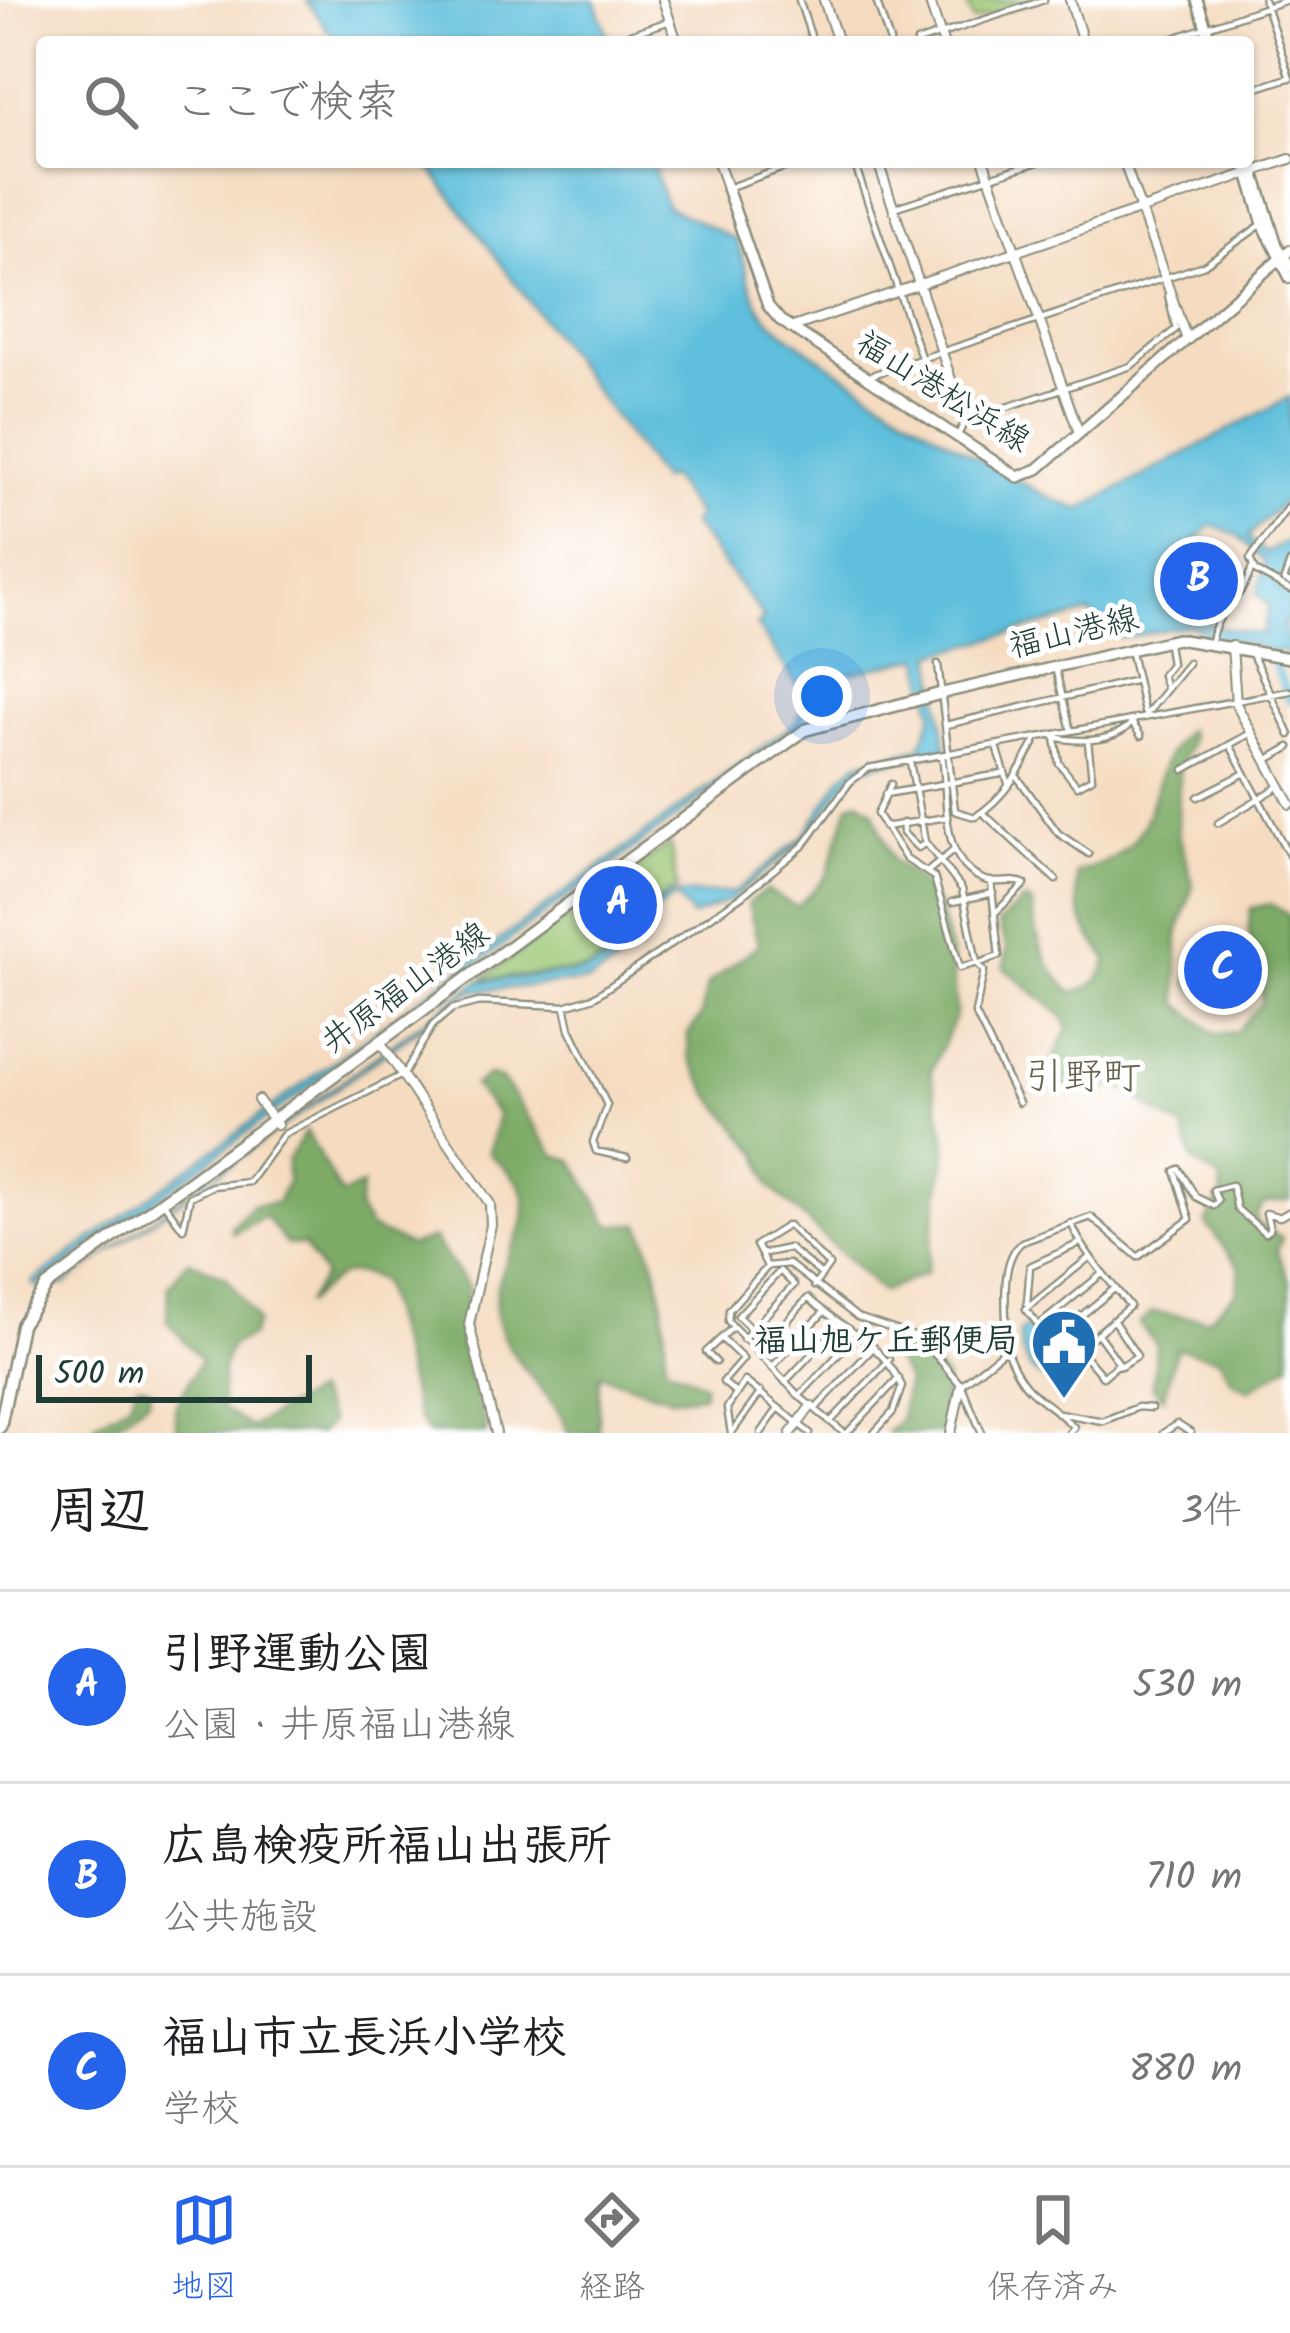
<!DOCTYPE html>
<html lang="ja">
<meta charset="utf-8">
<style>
body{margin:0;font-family:Kalam,"Klee One",sans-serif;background:#f6f6f6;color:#202124}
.scale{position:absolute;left:36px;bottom:30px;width:276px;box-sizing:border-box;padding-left:12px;border:6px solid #1f3d34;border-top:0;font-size:33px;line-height:42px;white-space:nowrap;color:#1f3d34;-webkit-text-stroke:9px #fff;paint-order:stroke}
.you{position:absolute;left:822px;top:696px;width:42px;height:42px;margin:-30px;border:9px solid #fff;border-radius:50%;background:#1a73e8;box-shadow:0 0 0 18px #1a73e833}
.badge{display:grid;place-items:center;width:78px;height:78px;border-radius:50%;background:#2563eb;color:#fff;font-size:39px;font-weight:700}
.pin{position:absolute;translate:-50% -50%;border:6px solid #fff;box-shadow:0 3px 12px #0006}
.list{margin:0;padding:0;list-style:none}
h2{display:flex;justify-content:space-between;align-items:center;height:156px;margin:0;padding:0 48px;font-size:51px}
h2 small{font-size:39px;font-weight:400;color:#757577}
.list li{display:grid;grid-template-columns:78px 1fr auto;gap:36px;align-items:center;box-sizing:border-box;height:192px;padding:0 48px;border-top:3px solid #e0e0e0}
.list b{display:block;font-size:45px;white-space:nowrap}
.list p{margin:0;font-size:39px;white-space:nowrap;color:#757577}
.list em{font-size:39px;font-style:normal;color:#757577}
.icon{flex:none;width:66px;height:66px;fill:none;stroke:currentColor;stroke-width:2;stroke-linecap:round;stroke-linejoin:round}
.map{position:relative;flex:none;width:1290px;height:1433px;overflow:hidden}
.search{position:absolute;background:#fff;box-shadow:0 3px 9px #0004;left:36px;right:36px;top:36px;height:132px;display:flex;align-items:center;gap:30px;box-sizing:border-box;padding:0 42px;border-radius:12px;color:#757577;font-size:45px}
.sheet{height:732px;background:#fff}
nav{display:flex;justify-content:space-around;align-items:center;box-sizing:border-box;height:168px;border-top:3px solid #e0e0e0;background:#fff;font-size:33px;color:#757577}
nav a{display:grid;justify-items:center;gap:6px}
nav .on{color:#2563eb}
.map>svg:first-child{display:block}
.green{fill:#9dc876;stroke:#5e8255;stroke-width:3}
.forest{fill:#7eac67;stroke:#4e744e;stroke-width:3}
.water{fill:#5ebfdc;stroke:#3e7e88;stroke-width:3;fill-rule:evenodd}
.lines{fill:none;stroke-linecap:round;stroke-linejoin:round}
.river{stroke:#5ebfdc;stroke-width:8}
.minor-casing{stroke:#8a8c7a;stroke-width:9}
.tertiary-casing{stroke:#8a8c7a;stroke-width:12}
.secondary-casing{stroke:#8a8c7a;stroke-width:14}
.primary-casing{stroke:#8a8c7a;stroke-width:15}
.minor{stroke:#fff;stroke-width:4.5}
.tertiary{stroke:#fff;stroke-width:8}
.secondary{stroke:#fff;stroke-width:9}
.primary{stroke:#fff;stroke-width:10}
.labels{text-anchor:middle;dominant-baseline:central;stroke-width:10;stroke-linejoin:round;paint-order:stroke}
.street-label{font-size:33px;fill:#1f3d34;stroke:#fff}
.poi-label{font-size:33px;font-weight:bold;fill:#1f3d34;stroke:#fff;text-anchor:end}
.quarter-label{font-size:39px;fill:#67644e;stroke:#fff}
</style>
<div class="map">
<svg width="1290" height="1433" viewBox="0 0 1290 1433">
<rect width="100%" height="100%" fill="#fff"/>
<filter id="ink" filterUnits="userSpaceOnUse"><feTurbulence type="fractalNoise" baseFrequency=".00833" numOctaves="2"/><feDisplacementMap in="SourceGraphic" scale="24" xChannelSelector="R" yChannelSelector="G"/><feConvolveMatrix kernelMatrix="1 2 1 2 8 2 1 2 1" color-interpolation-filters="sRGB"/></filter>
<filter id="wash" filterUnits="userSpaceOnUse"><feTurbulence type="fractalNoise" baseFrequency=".004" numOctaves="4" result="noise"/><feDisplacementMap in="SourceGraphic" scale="48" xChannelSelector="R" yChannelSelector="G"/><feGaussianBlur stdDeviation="2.7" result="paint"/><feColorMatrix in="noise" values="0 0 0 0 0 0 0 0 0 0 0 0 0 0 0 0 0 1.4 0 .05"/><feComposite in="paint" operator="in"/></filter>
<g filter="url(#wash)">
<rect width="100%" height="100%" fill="#f5dcc1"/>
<path class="green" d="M 965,0 L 1037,0 L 973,21 Z
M 670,844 L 677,888 L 626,922 L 608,957 L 587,970 L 482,979 Z
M 1219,936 L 1238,962 L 1205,999 L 1188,983 L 1198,949 Z"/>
<path class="forest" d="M 1188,730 L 1191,740 L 1179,769 L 1178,831 L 1193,885 L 1178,934 L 1178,1003 L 1215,1034 L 1236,1032 L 1262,1002 C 1262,966 1243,944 1251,908 L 1271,904 L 1290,916 L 1290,1200 L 1265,1203 L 1256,1214 L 1258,1224 L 1282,1238 L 1277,1251 L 1290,1281 L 1290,1364 L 1249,1390 L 1232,1380 L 1219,1358 L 1177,1348 L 1163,1398 L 1153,1388 L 1156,1344 L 1139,1324 L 1152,1312 L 1207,1319 L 1236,1292 L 1240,1268 L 1206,1223 L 1222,1194 L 1220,1179 L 1193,1161 L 1183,1128 C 1123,1096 1145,1081 1064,1088 L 1051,1064 L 1068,1029 L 1064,1017 L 1004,968 L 1007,948 L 998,924 L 1024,900 L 1032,904 C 1035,939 1046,968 1072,993 C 1091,988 1105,979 1107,958 C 1084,930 1074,910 1077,873 C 1176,845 1136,776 1188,730 Z
M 859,800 L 873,810 L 893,861 L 919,880 L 939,908 L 952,958 L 956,1014 L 931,1072 L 947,1145 L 926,1273 L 882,1292 L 770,1186 L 759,1154 L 709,1093 L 689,1055 L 688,1034 L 701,1016 L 707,985 L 758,945 L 748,903 L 766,890 L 797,907 L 827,876 L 849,804 Z
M 488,1075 L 502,1080 L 555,1155 L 573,1160 L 610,1225 L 640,1224 C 662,1273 666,1312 665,1365 L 704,1384 L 703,1395 L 672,1398 L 599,1374 L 598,1433 L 568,1433 C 559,1396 508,1364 498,1322 C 483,1263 541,1234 521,1188 C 516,1176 499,1163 489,1153 L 498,1115 L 474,1086 Z
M 306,1131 L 341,1195 L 362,1186 L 358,1209 L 370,1228 L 410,1246 L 433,1238 L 468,1287 L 461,1345 L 487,1433 L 428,1433 L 418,1418 L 381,1282 C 342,1261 335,1280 305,1304 L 324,1276 L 304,1245 L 286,1244 L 265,1216 L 233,1233 L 231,1227 L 252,1205 L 277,1203 L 287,1182 L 287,1161 Z
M 188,1260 L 227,1278 L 257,1321 L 251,1336 L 230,1346 L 222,1369 L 222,1409 L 250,1427 L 315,1392 L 331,1422 L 320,1433 L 177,1433 L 175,1407 L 201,1360 L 167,1321 L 169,1286 Z
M 891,1338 L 923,1349 L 946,1380 L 941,1433 L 886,1433 L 900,1420 L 907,1380 L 886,1345 Z
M 138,1384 L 150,1388 L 149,1399 L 103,1433 L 95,1433 L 95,1423 L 129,1403 Z"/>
<path class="water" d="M 306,0 L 595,0 L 610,42 L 337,42 Z
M 426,162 L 652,162 L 666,206 L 737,240 C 745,263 751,299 767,317 C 789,345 1050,509 1081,509 L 1290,397 L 1290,495 L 1248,537 L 1266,553 L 1290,540 L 1290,560 L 1277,586 L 1290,594 L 1290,619 L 1283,623 L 1290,654 L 1207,634 L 1190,625 L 1121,638 L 1089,613 L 933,654 L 947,751 L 863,767 L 845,783 L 807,838 L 731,900 L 692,917 L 676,897 L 630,929 L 644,947 L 590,981 L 471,991 L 62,1286 L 477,982 L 588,972 L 609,960 L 628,924 L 670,895 L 735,892 L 804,836 L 842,776 L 860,762 L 920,748 L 933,714 L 921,657 L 841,675 L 835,703 L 812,706 L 802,725 L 37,1287 L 33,1282 L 797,722 L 807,699 L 757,626 L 764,618 L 692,523 L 698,516 L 669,476 L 661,480 ZM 1211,525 L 1237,535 L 1265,562 L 1257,594 L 1269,605 L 1262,635 L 1209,625 L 1212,608 L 1185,585 L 1194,543 Z
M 1028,1326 L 1059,1361 L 1046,1380 C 1027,1373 1019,1350 1020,1331 Z"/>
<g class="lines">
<path class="river" d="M 1267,648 L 1290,700"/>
</g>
</g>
<g filter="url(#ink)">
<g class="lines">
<defs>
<path id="minor" d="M 799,0 L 813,42
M 876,0 L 890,42
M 1264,0 L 1290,78
M 618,38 L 670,21
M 917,42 L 1044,0
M 1162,42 L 1287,0
M 1248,91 L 1288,78
M 854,162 L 921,357
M 727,188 L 800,162
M 893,208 L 1038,162
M 872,375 L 1204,265 L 1261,225
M 959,433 L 965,421 L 1131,366 L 1176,329 L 1168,295
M 1290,504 L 1250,559 L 1255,571 L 1290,590
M 1290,563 L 1284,580 L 1290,583
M 1211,641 C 1218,606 1240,604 1252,568
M 1131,653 L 1144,712
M 1252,654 L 1290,735
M 938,664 L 955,811
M 1056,671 L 1071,730
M 1166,688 L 1162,675 L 1171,664 L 1168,644
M 1145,716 L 1188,663
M 1133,724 L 1141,736
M 946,725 L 1137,680
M 1054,737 C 1081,743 1118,743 1136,718
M 1055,737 L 1059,763 L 1077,786 L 1092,778 L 1088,742
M 1230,745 L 1290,857
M 997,747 L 1009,786
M 942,755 C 949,795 938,857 980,878 C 996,887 1012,877 1025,884 L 996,912
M 1269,759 L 1290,747
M 910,762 L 925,842 L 962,889 L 977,963 L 984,971 L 975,1013 L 1019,1103
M 1184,770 L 1251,733
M 1018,778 L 1058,833 L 1089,854
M 891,784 L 877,814 L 906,859 L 934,877 L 960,968 L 977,963
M 885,794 L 1001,774
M 1198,797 L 1245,773
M 955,811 L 975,817 C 1006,797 1020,770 1037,738
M 982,812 L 1056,880
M 903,823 L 903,833 L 918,848 L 926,843
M 1218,823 L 1280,786
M 884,827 L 947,817
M 927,872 L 954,850
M 952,902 L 993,893
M 977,964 L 999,956 L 991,881
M 565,1006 L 570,1029 L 607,1105 L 593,1142 L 596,1151 L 627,1158
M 163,1202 L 183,1229 L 190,1197 L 212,1186 L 249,1182 L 284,1134 L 404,1074 L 433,1025 L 452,1009 L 479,1002 L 565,1006 L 594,997 L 743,895 L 804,845 L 850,782 L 869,768 L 1290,691
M 1071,1223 C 1084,1254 1109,1280 1130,1306 L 1080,1348 L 1061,1355 L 1026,1309 L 1090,1257
M 761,1254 L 789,1248 L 821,1274
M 767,1266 L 756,1245 L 788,1225 L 829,1265 L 814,1286
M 1027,1303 L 1030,1266 L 1078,1244
M 1038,1326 L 1103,1273
M 1098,1334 L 1121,1366 L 1137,1356 L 1113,1320
M 722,1339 L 743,1359 L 723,1382 L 736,1393
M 743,1339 L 794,1285 L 780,1271 L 738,1316 L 752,1330
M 1049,1342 L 1114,1289
M 1006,1349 C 1025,1399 1040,1394 1074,1427 L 1069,1433
M 1081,1351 L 1103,1377 L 1118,1364
M 758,1353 L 808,1298 C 843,1330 882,1342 902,1386 L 893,1412 L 874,1433
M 716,1362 L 706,1352 L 732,1328
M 774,1365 L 824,1312
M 785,1382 L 838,1326
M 963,1389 L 982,1433
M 799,1396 L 856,1336
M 816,1408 L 874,1347
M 1059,1413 L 1103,1421 L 1138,1407 L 1151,1408
M 831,1421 L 889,1360
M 733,1431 L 761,1392
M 731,1433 L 727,1408 L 745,1381 L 810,1433
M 761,1433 L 777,1410
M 844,1433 L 799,1396 L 728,1321 L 729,1310 L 768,1266 L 789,1264 L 857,1317 L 922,1339 L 961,1385 L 1006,1349 C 1009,1318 996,1263 1022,1242 L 1091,1217 L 1138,1257 L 1190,1219 L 1175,1171 L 1179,1169 L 1196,1197 L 1214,1206 L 1218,1201 L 1213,1190 L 1232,1185 L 1237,1209 L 1265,1233 L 1270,1229 L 1266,1213 L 1280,1217 L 1290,1211
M 847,1433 L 899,1378
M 1163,1433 L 1177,1424 L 1191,1433"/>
<path id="tertiary" d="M 663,0 L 677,42
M 824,0 L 838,42
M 929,0 L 943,42
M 1070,0 L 1083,42
M 718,162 L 727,188
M 878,162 L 965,421
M 984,162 L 1079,433
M 1124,162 L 1187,340
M 790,328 L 1290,159
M 1232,646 L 1236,704 L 1290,804
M 380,1042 L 490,1204 L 491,1225 L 469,1324 L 496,1433
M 258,1100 L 277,1125
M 791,1433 L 811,1406
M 951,1433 L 961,1385"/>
<path id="secondary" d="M 1197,0 L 1211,42
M 1248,153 L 1277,245 L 1290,266
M 1245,162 L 1263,224 L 1290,278
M 727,188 L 768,306 L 780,320 L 1018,477 L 1038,469 L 1290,250
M 943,693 L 1177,639 L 1290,658"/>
<path id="primary" d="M 0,1427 L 21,1325 L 47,1286 L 805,730 L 943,693"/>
</defs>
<use href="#minor" class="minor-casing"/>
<use href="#tertiary" class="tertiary-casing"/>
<use href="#secondary" class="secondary-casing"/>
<use href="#primary" class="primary-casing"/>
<use href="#minor" class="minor"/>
<use href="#tertiary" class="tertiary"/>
<use href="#secondary" class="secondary"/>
<use href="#primary" class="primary"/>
</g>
</g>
<defs>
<symbol id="civic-pin" viewBox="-11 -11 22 30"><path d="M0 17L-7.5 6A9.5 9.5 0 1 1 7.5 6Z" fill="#1f6fb2" stroke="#fff"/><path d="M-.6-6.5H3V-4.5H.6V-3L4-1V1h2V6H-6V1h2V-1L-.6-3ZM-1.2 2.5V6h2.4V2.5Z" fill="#fff"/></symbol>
</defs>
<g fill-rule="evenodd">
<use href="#civic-pin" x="1026" y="1304" width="76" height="104"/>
</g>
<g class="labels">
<g class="street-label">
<text transform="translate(942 393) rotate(32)">福山港松浜線</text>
<text transform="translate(1074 634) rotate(-13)">福山港線</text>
<text transform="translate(406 989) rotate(-36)">井原福山港線</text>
</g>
<g class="poi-label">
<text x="1018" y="1342">福山旭ケ丘郵便局</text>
</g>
<g class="quarter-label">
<text x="1083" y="1079">引野町</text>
</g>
</g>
</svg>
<div class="scale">500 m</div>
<div class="you"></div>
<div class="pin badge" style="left:618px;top:905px">A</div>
<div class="pin badge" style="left:1199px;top:581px">B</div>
<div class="pin badge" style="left:1223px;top:970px">C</div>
<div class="search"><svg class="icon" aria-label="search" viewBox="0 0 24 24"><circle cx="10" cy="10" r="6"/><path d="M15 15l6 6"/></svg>ここで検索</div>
</div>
<section class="sheet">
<h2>周辺<small>3件</small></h2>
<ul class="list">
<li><span class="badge">A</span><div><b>引野運動公園</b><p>公園 · 井原福山港線</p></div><em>530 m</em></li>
<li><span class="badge">B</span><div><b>広島検疫所福山出張所</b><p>公共施設</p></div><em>710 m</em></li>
<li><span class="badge">C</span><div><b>福山市立長浜小学校</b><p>学校</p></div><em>880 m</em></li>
</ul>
</section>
<nav>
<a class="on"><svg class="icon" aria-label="map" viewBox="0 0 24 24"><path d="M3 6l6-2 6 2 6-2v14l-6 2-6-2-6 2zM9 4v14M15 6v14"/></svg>地図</a>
<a><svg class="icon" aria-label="directions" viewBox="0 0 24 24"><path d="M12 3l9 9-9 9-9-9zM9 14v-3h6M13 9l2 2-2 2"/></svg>経路</a>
<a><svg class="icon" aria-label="saved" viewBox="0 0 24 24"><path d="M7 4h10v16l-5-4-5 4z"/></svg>保存済み</a>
</nav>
